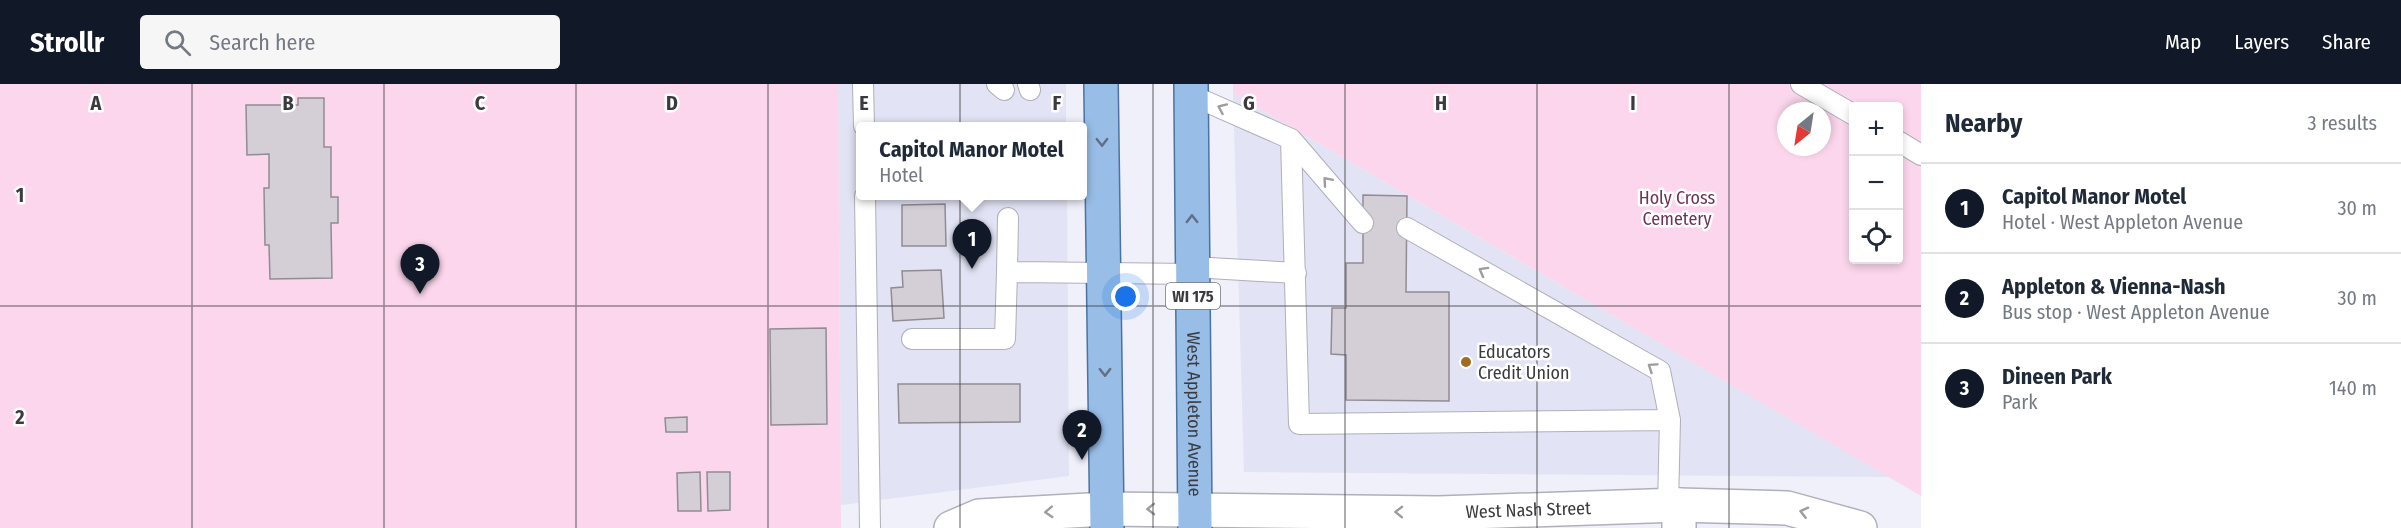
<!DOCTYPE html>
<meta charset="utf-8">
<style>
body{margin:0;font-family:"Fira Sans Condensed",sans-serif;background:#f6f6f7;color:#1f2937}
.controls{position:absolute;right:18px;top:18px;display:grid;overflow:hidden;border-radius:6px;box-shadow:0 3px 9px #0003}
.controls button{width:54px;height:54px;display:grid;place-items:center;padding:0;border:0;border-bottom:2px solid #e0e1e3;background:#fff;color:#1f2937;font:30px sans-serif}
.compass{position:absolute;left:1777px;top:18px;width:54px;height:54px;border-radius:50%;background:#fff;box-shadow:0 3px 9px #0003;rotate:210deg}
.you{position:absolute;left:1126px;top:213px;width:21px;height:21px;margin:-15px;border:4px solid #fff;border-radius:50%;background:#1a73e8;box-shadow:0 0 0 9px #1a73e833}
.badge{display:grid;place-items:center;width:39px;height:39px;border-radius:50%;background:#111827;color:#fff;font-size:20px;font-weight:700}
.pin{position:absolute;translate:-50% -50px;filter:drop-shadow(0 2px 3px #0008)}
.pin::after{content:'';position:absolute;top:32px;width:21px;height:18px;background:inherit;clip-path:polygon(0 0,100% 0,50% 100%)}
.popup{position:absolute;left:856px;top:38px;width:231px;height:78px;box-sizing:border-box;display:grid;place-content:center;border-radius:6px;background:#fff;filter:drop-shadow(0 2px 4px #0005);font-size:20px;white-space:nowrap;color:#747a83}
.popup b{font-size:22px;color:#1f2937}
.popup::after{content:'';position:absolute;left:50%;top:100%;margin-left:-12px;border:12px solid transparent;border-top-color:#fff}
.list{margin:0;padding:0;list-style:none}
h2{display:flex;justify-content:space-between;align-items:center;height:78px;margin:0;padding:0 24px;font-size:26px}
h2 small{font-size:20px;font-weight:400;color:#747a83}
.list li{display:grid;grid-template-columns:39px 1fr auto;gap:18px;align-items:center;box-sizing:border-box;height:90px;padding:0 24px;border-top:2px solid #e0e1e3}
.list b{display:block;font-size:22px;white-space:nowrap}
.list p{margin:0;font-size:20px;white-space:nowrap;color:#747a83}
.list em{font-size:20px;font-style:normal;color:#747a83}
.icon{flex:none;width:33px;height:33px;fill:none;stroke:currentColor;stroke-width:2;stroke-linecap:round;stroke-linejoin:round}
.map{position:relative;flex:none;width:1921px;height:444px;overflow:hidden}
header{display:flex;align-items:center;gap:36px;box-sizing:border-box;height:84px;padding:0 30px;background:#111827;color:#fff}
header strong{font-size:28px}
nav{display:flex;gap:33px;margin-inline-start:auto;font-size:21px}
.search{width:420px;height:54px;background:#f6f6f7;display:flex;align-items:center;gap:15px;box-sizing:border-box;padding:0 21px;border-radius:6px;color:#747a83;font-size:22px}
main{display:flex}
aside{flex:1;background:#fff}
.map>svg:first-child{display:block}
.built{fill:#e2e3f4}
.green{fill:#fbd6ec;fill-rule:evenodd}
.building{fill:#d4ced7;stroke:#918c94;stroke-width:1.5}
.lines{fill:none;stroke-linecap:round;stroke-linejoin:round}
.lane-casing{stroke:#afb0b9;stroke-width:22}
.street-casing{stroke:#afb0b9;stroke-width:36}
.secondary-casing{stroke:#afb0b9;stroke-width:36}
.primary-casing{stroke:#4b73a2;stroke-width:36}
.lane{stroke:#fff;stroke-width:20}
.street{stroke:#fff;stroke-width:33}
.secondary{stroke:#fff;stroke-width:33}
.primary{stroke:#98bde7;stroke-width:33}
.oneway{stroke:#9d9d9f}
.oneway2{stroke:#606f82}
.grid{fill:none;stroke:#3b3b3f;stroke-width:1.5;stroke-opacity:0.55}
.poi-dot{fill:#a06c24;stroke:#fff;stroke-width:2}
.labels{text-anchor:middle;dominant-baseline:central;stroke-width:5;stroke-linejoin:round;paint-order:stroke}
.shield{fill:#fff;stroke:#767679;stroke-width:1.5}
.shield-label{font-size:16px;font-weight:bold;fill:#3b3b3f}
.park-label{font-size:18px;fill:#6d345a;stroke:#fff}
.poi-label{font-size:18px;fill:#3b3b3f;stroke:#fff;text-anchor:start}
.street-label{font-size:18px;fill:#3b3b3f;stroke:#fff}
.grid-label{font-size:20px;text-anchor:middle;font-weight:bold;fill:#3b3b3f;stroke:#fff;stroke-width:5;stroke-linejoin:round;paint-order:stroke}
</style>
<header>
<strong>Strollr</strong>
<div class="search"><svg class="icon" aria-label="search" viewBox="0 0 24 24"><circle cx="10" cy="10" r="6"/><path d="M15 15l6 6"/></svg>Search here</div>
<nav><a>Map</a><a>Layers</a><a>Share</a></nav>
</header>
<main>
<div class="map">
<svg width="1921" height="444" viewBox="0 0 1921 444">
<rect width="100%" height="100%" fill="#eff0fa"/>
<path class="built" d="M 838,0 L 1066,0 L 1066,42 L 861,42 L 861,112 L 1067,112 L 1069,392 L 841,421 Z
M 1233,9 L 1504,168 L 1889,393 L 1244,388 Z"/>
<path class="green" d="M 0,0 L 838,0 L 841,444 L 0,444 Z
M 1233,0 L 1921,0 L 1921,412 L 1233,9 ZM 1854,22 L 1898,22 L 1898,176 L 1854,176 ZM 1786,27 L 1822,27 L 1822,63 L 1786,63 Z"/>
<path class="building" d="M 298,14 L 324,14 L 324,63 L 331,63 L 331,113 L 338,113 L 338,139 L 331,139 L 332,194 L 270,195 L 269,161 L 265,161 L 264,104 L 269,104 L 269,70 L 247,71 L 246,21 L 298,21 Z
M 1363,111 L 1407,112 L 1406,208 L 1449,208 L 1449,317 L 1346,316 L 1346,271 L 1331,270 L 1332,224 L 1346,224 L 1346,179 L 1363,179 Z
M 945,120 L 946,162 L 902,162 L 902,121 Z
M 941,186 L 944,234 L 893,237 L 891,204 L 903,203 L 902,187 Z
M 826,244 L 827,340 L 771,341 L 770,245 Z
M 898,300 L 1020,300 L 1020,338 L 899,339 Z
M 687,333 L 687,348 L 666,348 L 665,334 Z
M 700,388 L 701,427 L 678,427 L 677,389 Z
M 707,388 L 730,388 L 730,426 L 708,427 Z"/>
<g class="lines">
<defs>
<path id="lane" d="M 863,0 L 864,42
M 997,0 L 1004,6
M 1028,0 L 1030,6
M 1801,0 L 1854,31
M 1191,11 L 1291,55 L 1363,139
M 1291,55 L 1299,340 L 1670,336 L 1668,421
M 1898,57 L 1921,71
M 865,112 L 870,444
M 1407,144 L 1660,287 L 1670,336
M 1192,183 L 1296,189
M 1007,188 L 1008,134
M 912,255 L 1005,255 L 1007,188 L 1193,190"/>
<path id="street" d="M 1679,421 L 1679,444"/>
<g id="secondary">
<path id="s1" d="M 951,444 L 979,432 L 1107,425 L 1439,429 L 1679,421 L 1787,424 L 1860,444"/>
</g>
<g id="primary">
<path d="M 1101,0 L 1107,444"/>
<path id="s2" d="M 1191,0 L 1195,444"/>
</g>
</defs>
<use href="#lane" class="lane-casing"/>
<use href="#street" class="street-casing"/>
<use href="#secondary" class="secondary-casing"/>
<use href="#primary" class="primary-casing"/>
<use href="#lane" class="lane"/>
<use href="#street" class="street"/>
<use href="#secondary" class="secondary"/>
<use href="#primary" class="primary"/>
</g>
<defs><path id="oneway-chevron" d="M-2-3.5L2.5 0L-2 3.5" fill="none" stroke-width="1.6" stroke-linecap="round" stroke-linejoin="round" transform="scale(1.5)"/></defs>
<g class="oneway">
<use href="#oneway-chevron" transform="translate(1222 24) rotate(-156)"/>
<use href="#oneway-chevron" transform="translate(1327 97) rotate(-131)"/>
<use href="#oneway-chevron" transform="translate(1483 187) rotate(-151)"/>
<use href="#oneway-chevron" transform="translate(1652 283) rotate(-146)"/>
<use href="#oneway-chevron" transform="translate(1151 425) rotate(179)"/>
<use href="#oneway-chevron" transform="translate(1049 428) rotate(177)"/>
<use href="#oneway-chevron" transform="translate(1399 428) rotate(-179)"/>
<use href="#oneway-chevron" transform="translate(1804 428) rotate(-166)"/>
</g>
<g class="oneway2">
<use href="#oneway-chevron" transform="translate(1102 58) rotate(89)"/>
<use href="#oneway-chevron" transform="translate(1192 135) rotate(-91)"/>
<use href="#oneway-chevron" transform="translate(1105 288) rotate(89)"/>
</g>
<path class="grid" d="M 192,0 L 192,444M 384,0 L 384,444M 576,0 L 576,444M 768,0 L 768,444M 960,0 L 960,444M 1153,0 L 1153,444M 1345,0 L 1345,444M 1537,0 L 1537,444M 1729,0 L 1729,444M 0,222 L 1921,222"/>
<circle class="poi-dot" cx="1466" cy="278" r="6"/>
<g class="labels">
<rect class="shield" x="1166" y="199" width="54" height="26" rx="4.5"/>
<g class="shield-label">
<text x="1193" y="212">WI 175</text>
</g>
<g class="park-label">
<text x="1677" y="114">Holy Cross<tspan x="1677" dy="21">Cemetery</tspan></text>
</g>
<g class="poi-label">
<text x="1478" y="268">Educators<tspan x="1478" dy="21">Credit Union</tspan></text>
</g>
<g class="street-label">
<text stroke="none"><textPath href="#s2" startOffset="330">West Appleton Avenue</textPath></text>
<text stroke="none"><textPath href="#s1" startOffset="580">West Nash Street</textPath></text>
</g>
</g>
<g class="grid-label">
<text x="96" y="26">A</text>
<text x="288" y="26">B</text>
<text x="480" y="26">C</text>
<text x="672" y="26">D</text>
<text x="864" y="26">E</text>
<text x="1057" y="26">F</text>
<text x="1249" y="26">G</text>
<text x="1441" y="26">H</text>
<text x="1633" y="26">I</text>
<text x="20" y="118">1</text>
<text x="20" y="340">2</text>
</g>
</svg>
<div class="controls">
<button>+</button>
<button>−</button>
<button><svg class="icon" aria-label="locate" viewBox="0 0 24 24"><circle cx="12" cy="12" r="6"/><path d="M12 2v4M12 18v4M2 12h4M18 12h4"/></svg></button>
</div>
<svg class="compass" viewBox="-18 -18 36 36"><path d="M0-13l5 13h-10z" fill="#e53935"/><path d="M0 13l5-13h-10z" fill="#747a83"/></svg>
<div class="you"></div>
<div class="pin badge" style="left:972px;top:185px">1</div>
<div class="popup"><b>Capitol Manor Motel</b>Hotel</div>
<div class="pin badge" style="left:1082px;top:376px">2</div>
<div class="pin badge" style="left:420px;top:210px">3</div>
</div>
<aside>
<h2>Nearby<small>3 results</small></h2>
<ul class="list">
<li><span class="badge">1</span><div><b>Capitol Manor Motel</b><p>Hotel · West Appleton Avenue</p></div><em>30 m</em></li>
<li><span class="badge">2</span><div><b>Appleton &amp; Vienna-Nash</b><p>Bus stop · West Appleton Avenue</p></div><em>30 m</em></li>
<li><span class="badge">3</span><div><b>Dineen Park</b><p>Park</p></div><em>140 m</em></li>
</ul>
</aside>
</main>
